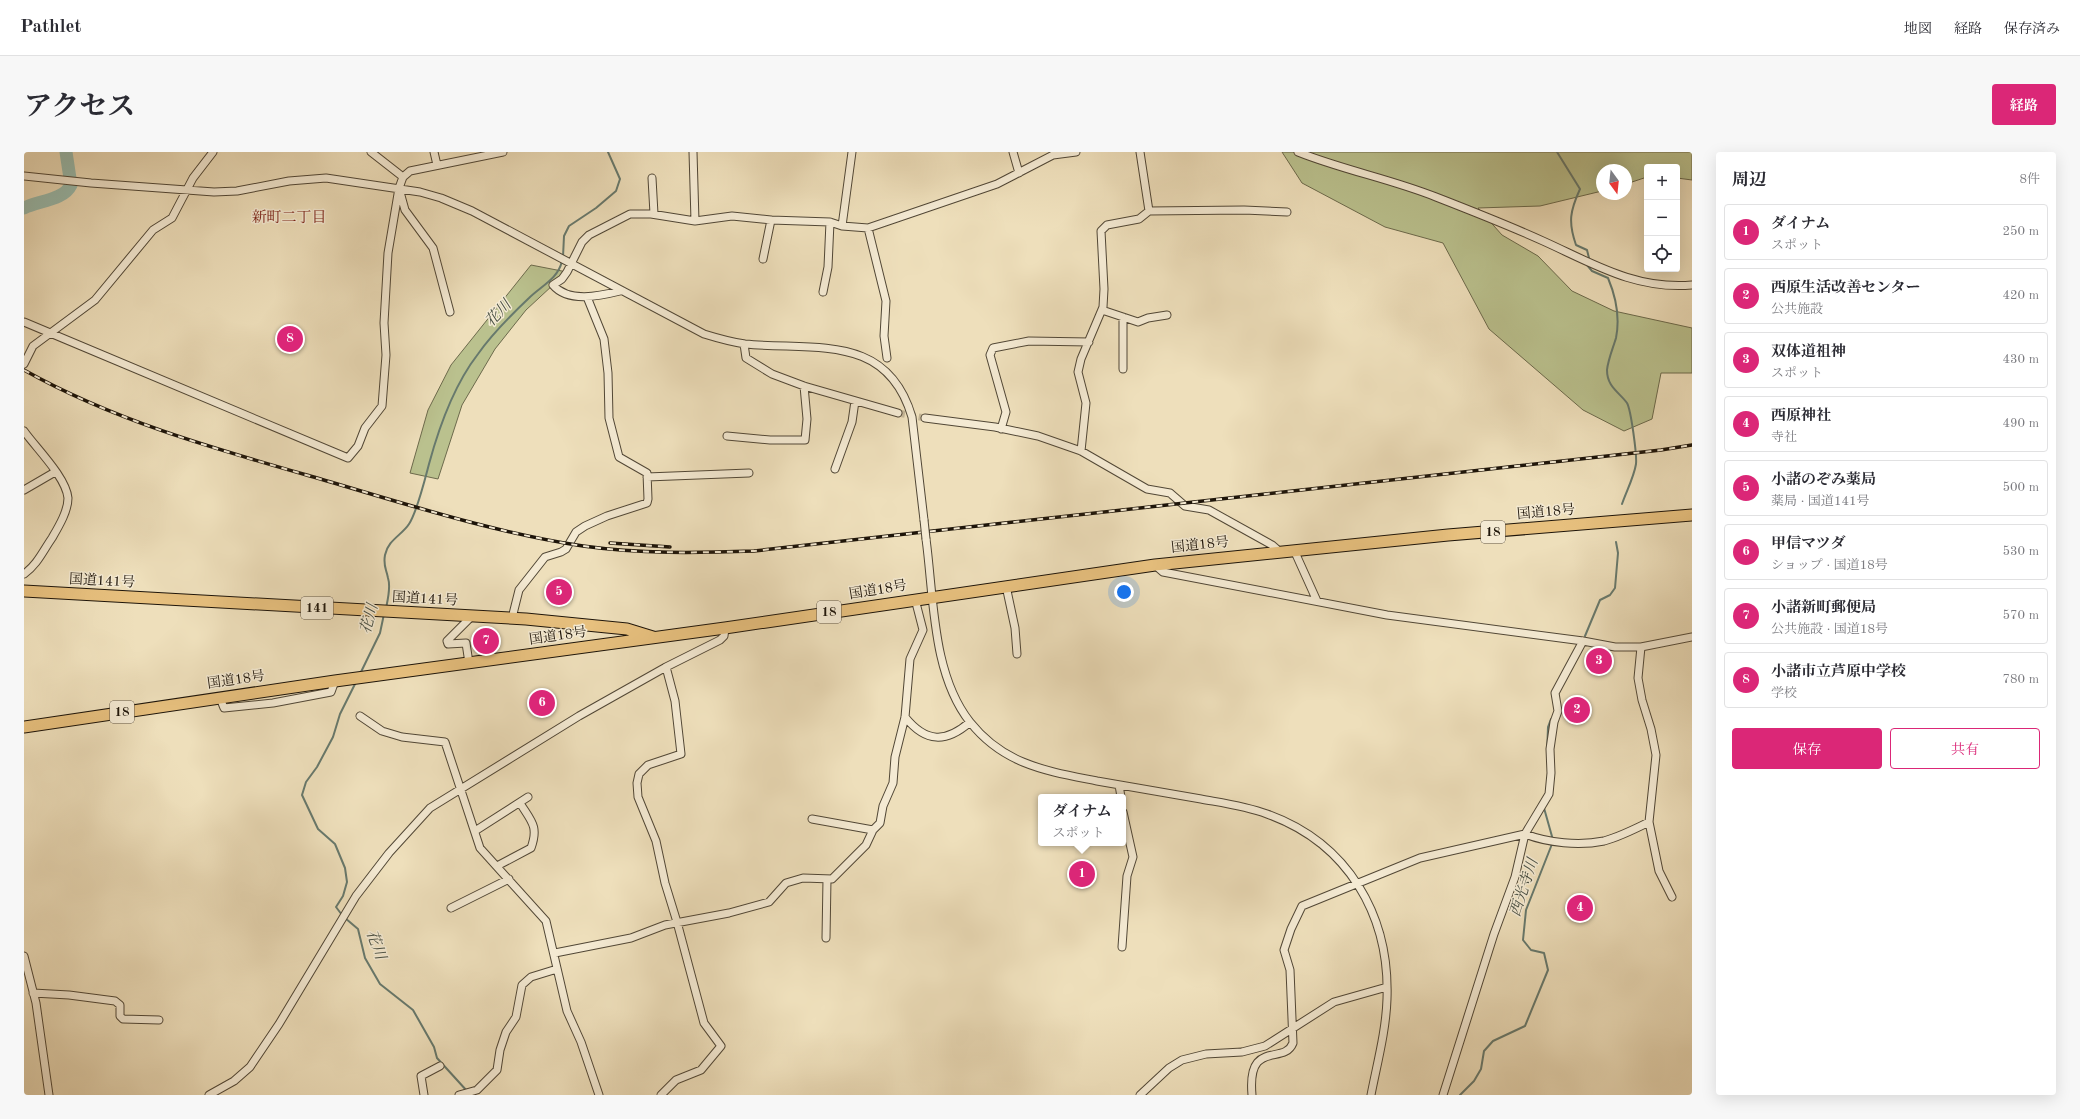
<!DOCTYPE html>
<html lang="ja">
<meta charset="utf-8">
<style>
body{margin:0;font-family:"Old Standard TT","Noto Serif JP",serif;background:#f7f7f7;color:#2b2b33}
.controls{position:absolute;right:12px;top:12px;display:grid;overflow:hidden;border-radius:4px;box-shadow:0 4px 16px #0002}
.controls button{width:36px;height:36px;display:grid;place-items:center;padding:0;border:0;border-bottom:1px solid #e1e1e2;background:#fff;color:#2b2b33;font:20px sans-serif}
.compass{position:absolute;left:1572px;top:12px;width:36px;height:36px;border-radius:50%;background:#fff;box-shadow:0 4px 16px #0002;rotate:165deg}
.you{position:absolute;left:1100px;top:440px;width:14px;height:14px;margin:-10px;border:3px solid #fff;border-radius:50%;background:#1a73e8;box-shadow:0 0 0 6px #1a73e833}
.badge{display:grid;place-items:center;width:26px;height:26px;border-radius:50%;background:#db2777;color:#fff;font-size:13px;font-weight:700}
.pin{position:absolute;translate:-50% -50%;border:2px solid #fff;box-shadow:0 1px 4px #0006}
.popup{position:absolute;left:1014px;top:642px;width:88px;height:52px;box-sizing:border-box;display:grid;place-content:center;border-radius:4px;background:#fff;filter:drop-shadow(0 1px 3px #0005);font-size:13px;white-space:nowrap;color:#7c7c81}
.popup b{font-size:15px;color:#2b2b33}
.popup::after{content:'';position:absolute;left:50%;top:100%;margin-left:-8px;border:8px solid transparent;border-top-color:#fff}
.list{margin:0;padding:0;list-style:none}
h2{display:flex;justify-content:space-between;align-items:center;height:52px;margin:0;padding:0 16px;font-size:17px}
h2 small{font-size:13px;font-weight:400;color:#7c7c81}
.list li{display:grid;grid-template-columns:26px 1fr auto;gap:12px;align-items:center;box-sizing:border-box;height:56px;margin:0 8px 8px;padding:0 8px;border:1px solid #e1e1e2;border-radius:4px}
.list b{display:block;font-size:15px;white-space:nowrap}
.list p{margin:0;font-size:13px;white-space:nowrap;color:#7c7c81}
.list em{font-size:13px;font-style:normal;color:#7c7c81}
.actions{display:flex;gap:8px;padding:12px 16px}
.actions a{flex:1;padding:9px 0;border:1px solid #db2777;border-radius:4px;text-align:center;font-size:14px;color:#db2777}
.actions .main{background:#db2777;color:#fff}
.icon{flex:none;width:22px;height:22px;fill:none;stroke:currentColor;stroke-width:2;stroke-linecap:round;stroke-linejoin:round}
.map{position:relative;flex:none;width:1668px;height:943px;overflow:hidden;border-radius:4px}
header{display:flex;align-items:center;gap:24px;box-sizing:border-box;height:56px;padding:0 20px;background:#fff;border-bottom:1px solid #e1e1e2}
header strong{font-size:19px}
nav{display:flex;gap:22px;margin-inline-start:auto;font-size:14px}
.intro{display:flex;align-items:center;justify-content:space-between;box-sizing:border-box;height:96px;padding:0 24px}
h1{margin:0;font-size:28px}
.button{padding:10px 18px;border-radius:4px;background:#db2777;color:#fff;font-size:14px;font-weight:700}
main{display:flex;gap:24px;padding:0 24px}
aside{flex:1;background:#fff;border-radius:4px;box-shadow:0 4px 16px #0002}
.map>svg:first-child{display:block}
.green{fill:#bac18e;stroke:#6c6a4c}
.lines{fill:none;stroke-linecap:round;stroke-linejoin:round}
.stream{stroke:#67796d;stroke-width:2}
.river{stroke:#99bdb0;stroke-width:13}
.minor-tunnel{stroke:#c4b697;stroke-width:7;stroke-dasharray:7 3.5;stroke-linecap:butt}
.minor-casing{stroke:#514736;stroke-width:9}
.highway-casing{stroke:#1d1409;stroke-width:13}
.minor{stroke:#f4ead3;stroke-width:7}
.highway{stroke:#e7c07e;stroke-width:11}
.rail-casing{stroke:#1d1409;stroke-width:3.5}
.rail{stroke:#f4ead3;stroke-width:2;stroke-dasharray:6;stroke-linecap:butt}
.minor-bridge-casing{stroke:#514736;stroke-width:9;stroke-linecap:butt}
.minor-bridge{stroke:#f4ead3;stroke-width:7}
.labels{text-anchor:middle;dominant-baseline:central;stroke-width:3;stroke-linejoin:round;paint-order:stroke}
.shield{fill:#f4ead3;stroke:#5e5446;stroke-width:1}
.shield-label{font-size:13px;font-weight:bold;fill:#1d1409}
.street-label{font-size:14px;fill:#1d1409;stroke:#f4ead3}
.neighbourhood-label{font-size:15px;fill:#7a1f14;stroke:#f4ead3}
.water-label{font-size:15px;font-style:italic;fill:#484f43;stroke:#f4ead3}
</style>
<header>
<strong>Pathlet</strong>
<nav><a>地図</a><a>経路</a><a>保存済み</a></nav>
</header>
<div class="intro"><h1>アクセス</h1><a class="button">経路</a></div>
<main>
<div class="map">
<svg width="1668" height="943" viewBox="0 0 1668 943">
<rect width="100%" height="100%" fill="#eedfbb"/>
<filter id="stains"><feTurbulence type="fractalNoise" baseFrequency=".005" numOctaves="4"/><feColorMatrix values="0 0 0 0 .2 0 0 0 0 .09 0 0 0 0 .02 0 0 0 .5 -.17"/></filter>
<radialGradient id="worn" r=".72"><stop offset=".6" stop-color="#630" stop-opacity="0"/><stop offset="1" stop-color="#630" stop-opacity=".3"/></radialGradient>
<path class="green" d="M 1258,0 L 1668,0 L 1668,28 L 1653,26 L 1653,15 L 1623,15 L 1623,25 L 1602,32 L 1602,18 L 1578,18 L 1578,39 L 1516,54 L 1454,56 L 1478,83 L 1514,104 L 1548,139 L 1590,159 L 1668,176 L 1668,221 L 1637,221 L 1628,267 L 1600,279 L 1559,258 L 1465,177 L 1419,91 L 1361,75 L 1278,31 Z
M 507,113 L 543,120 L 502,158 L 471,197 L 438,253 L 414,327 L 386,321 L 404,258 L 427,213 Z"/>
<g class="lines">
<path class="stream" d="M 1533,0 L 1556,37 C 1546,59 1544,70 1552,93 L 1563,98 L 1565,106 L 1563,113 L 1568,119 L 1584,126 C 1592,145 1596,166 1592,186 C 1589,196 1584,208 1583,218 C 1583,235 1595,240 1603,251 C 1607,258 1613,303 1612,312 C 1610,325 1602,340 1598,352
M 539,105 L 540,84 L 545,74 L 572,56 L 592,39 L 596,27 L 584,0
M 362,456 C 364,447 367,435 364,426 C 362,416 359,414 361,403 C 364,388 378,383 385,372 C 393,360 401,327 405,312 C 415,275 430,233 454,202 C 468,182 487,163 505,146 C 517,134 534,127 538,109
M 1561,484 L 1576,448 L 1586,443 L 1591,436 L 1594,401 L 1592,390
M 336,522 L 356,481 L 360,462
M 1523,602 L 1524,575 L 1527,567
M 1520,656 L 1529,688
M 318,763 L 312,755 L 319,744 L 323,730 L 321,716 L 311,692 L 294,677 L 278,643 L 282,630 L 293,615 L 309,585 L 316,562 L 332,530
M 321,766 L 334,777 L 341,806 L 356,832 L 389,858 L 410,895 L 413,906 L 443,939
M 1436,943 L 1450,929 L 1457,917 L 1460,899 L 1469,889 L 1501,874 L 1524,818 L 1520,801 L 1507,798 L 1499,788 L 1502,758 L 1528,692"/>
<path class="river" d="M 0,56 C 14,49 40,48 47,33 L 42,0"/>
<path class="minor-tunnel" d="M 874,261 L 901,266"/>
<defs>
<path id="minor" d="M 347,0 L 379,25
M 410,0 L 413,13
M 669,0 L 671,69
M 989,0 L 995,21
M 1116,0 L 1125,59 L 1220,58 L 1263,60
M 1274,0 C 1319,18 1367,27 1412,45 C 1448,59 1484,73 1519,89 C 1568,111 1611,138 1668,133
M 0,24 L 67,31 L 190,40 L 213,39 L 265,29 L 302,26 L 396,40 L 417,46 L 448,59 L 680,182 C 693,186 707,190 721,192 C 790,199 863,180 888,265 L 900,368
M 628,26 L 630,62
M 376,40 L 381,58 L 409,96 L 426,160
M 818,74 L 828,0
M 844,76 L 862,149 L 860,184 L 863,206
M 739,107 L 747,68
M 596,139 C 576,144 544,151 529,133 L 538,127 L 543,120 L 558,90 L 565,83 L 606,62 L 627,62 L 671,69 L 708,64 L 747,68 L 806,70 L 818,74 L 844,76 L 973,32 L 1029,3 L 1052,0
M 799,140 L 804,115 L 806,70
M 1078,158 L 1114,170 L 1124,166 L 1143,163
M 1099,165 L 1099,217
M 0,170 L 324,306 L 334,294 L 341,276 L 358,254 L 362,203 L 360,171 L 364,101 L 375,36 L 379,25 L 386,19 L 479,0
M 720,192 L 722,206 L 748,222 L 780,234 L 874,261
M 0,212 L 9,194 L 71,148 L 129,78 L 148,66 L 169,26 L 189,0
M 901,266 L 971,275 L 1014,284 L 1057,299 L 1123,337 L 1146,341 L 1161,354 L 1185,358 L 1248,393 L 1256,400
M 977,277 L 982,260 L 966,203 L 969,196 L 1005,189 L 1065,190
M 0,279 C 12,296 42,325 44,346 C 44,359 35,374 28,386 C 19,399 13,413 0,422
M 703,284 L 746,288 L 781,288 L 783,267 L 780,234
M 1057,299 L 1062,251 L 1054,220 L 1057,207 L 1079,155 L 1080,137 L 1077,79 L 1083,73 L 1115,67 L 1125,59
M 811,317 L 828,270 L 831,249
M 623,325 L 725,321
M 0,338 L 31,320
M 902,387 C 910,446 908,522 946,570 C 980,613 1023,619 1073,629 C 1108,635 1142,641 1177,647 C 1199,651 1222,654 1243,662 C 1324,691 1366,763 1363,847 C 1362,879 1353,912 1347,943
M 1270,398 L 1293,449
M 1131,413 L 1139,420 L 1363,463 L 1559,489 L 1591,495 L 1617,495 L 1668,485
M 982,434 L 991,476 L 993,502
M 488,466 L 495,438 L 521,405 L 537,400 L 542,397 L 552,380 L 561,374 L 583,364 L 623,351 L 624,347 L 623,321 L 595,305 L 585,266 L 584,221 L 580,187 L 563,145
M 1617,495 L 1614,526 L 1618,548 L 1627,577 L 1632,603 L 1625,670 L 1635,719 L 1648,745
M 445,511 L 442,491 L 424,492 L 423,489 L 448,464
M 196,546 L 200,556 L 249,551 L 307,540 L 311,529
M 336,564 L 358,579 L 378,585 L 421,590 L 456,696 L 522,769 L 543,859 L 557,890 L 575,943
M 881,565 C 902,591 922,591 946,570
M 1095,633 L 1097,645
M 788,667 L 849,678
M 451,679 L 504,645
M 473,714 L 507,696 C 515,674 507,669 496,651
M 427,756 L 485,727
M 802,786 L 803,727
M 1098,795 L 1103,724 L 1109,705 L 1099,660
M 531,801 L 607,786 L 641,773 L 705,761 L 745,750 L 762,731 L 779,726 L 808,727 L 842,693 L 849,678 L 856,671 L 859,654 L 869,631 L 871,605 L 881,565 L 886,507 L 899,478 L 891,447
M 0,804 L 12,851 L 25,943
M 9,841 L 45,843 L 91,849 L 96,853 L 96,864 L 99,867 L 135,868
M 185,943 L 210,929 L 226,915 L 255,872 L 332,744 L 365,701 L 406,656 L 555,564 L 642,515 L 696,488 L 700,484 L 701,476
M 400,943 L 397,924 L 416,914
M 435,943 L 453,938 L 473,918 L 476,898 L 482,880 L 492,865 L 498,833 L 507,825 L 533,817
M 637,943 L 652,928 L 677,918 L 697,894 L 680,871 L 653,770 L 641,731 L 632,689 L 614,645 L 613,631 L 615,622 L 624,613 L 657,602 L 651,549 L 642,515
M 1116,943 L 1145,916 L 1158,908 L 1182,902 L 1218,900 L 1241,894 L 1310,850 L 1363,835
M 1228,943 C 1223,886 1260,914 1269,891 L 1266,818 L 1260,798 L 1267,777 L 1278,754 L 1396,706 L 1501,682 C 1524,691 1555,694 1580,689 C 1595,685 1611,677 1625,670
M 1419,943 L 1470,782 L 1491,725 L 1501,682 L 1525,642 L 1527,621 L 1526,597 L 1530,570 L 1534,559 L 1531,541 L 1559,489"/>
<path id="highway" d="M 0,439 L 502,467 L 603,477 L 629,485
M 0,575 L 311,529 L 701,476 L 1131,413 L 1424,383 L 1668,363"/>
</defs>
<use href="#minor" class="minor-casing"/>
<use href="#highway" class="highway-casing"/>
<use href="#minor" class="minor"/>
<use href="#highway" class="highway"/>
<defs>
<path id="rail" d="M 0,218 C 89,268 188,296 286,324 C 376,350 466,380 559,394 C 616,402 673,401 730,399 L 1637,298 L 1668,293
M 586,391 L 646,395"/>
</defs>
<use href="#rail" class="rail-casing"/>
<use href="#rail" class="rail"/>
<defs>
<path id="minor-bridge" d="M 900,368 L 902,387"/>
</defs>
<use href="#minor-bridge" class="minor-bridge-casing"/>
<use href="#minor-bridge" class="minor-bridge"/>
</g>
<g class="labels">
<g class="shield">
<rect x="1457" y="369" width="24" height="22" rx="3"/>
<rect x="277" y="445" width="32" height="22" rx="3"/>
<rect x="793" y="449" width="24" height="22" rx="3"/>
<rect x="86" y="549" width="24" height="22" rx="3"/>
</g>
<g class="shield-label">
<text x="1469" y="380">18</text>
<text x="293" y="456">141</text>
<text x="805" y="460">18</text>
<text x="98" y="560">18</text>
</g>
<g class="street-label">
<text transform="translate(1522 360) rotate(-5)">国道18号</text>
<text transform="translate(1176 393) rotate(-6)">国道18号</text>
<text transform="translate(78 429) rotate(3)">国道141号</text>
<text transform="translate(854 438) rotate(-9)">国道18号</text>
<text transform="translate(401 447) rotate(3)">国道141号</text>
<text transform="translate(534 484) rotate(-8)">国道18号</text>
<text transform="translate(212 528) rotate(-8)">国道18号</text>
</g>
<g class="neighbourhood-label">
<text x="265" y="66">新町二丁目</text>
</g>
<g class="water-label">
<text transform="translate(475 162) rotate(-47)">花川</text>
<text transform="translate(346 467) rotate(-75)">花川</text>
<text transform="translate(1501 736) rotate(-72)">西光寺川</text>
<text transform="translate(351 793) rotate(70)">花川</text>
</g>
</g>
<rect width="100%" height="100%" filter="url(#stains)"/>
<rect width="100%" height="100%" fill="url(#worn)"/>
</svg>
<div class="controls">
<button>+</button>
<button>−</button>
<button><svg class="icon" aria-label="locate" viewBox="0 0 24 24"><circle cx="12" cy="12" r="6"/><path d="M12 2v4M12 18v4M2 12h4M18 12h4"/></svg></button>
</div>
<svg class="compass" viewBox="-18 -18 36 36"><path d="M0-13l5 13h-10z" fill="#e53935"/><path d="M0 13l5-13h-10z" fill="#7c7c81"/></svg>
<div class="you"></div>
<div class="pin badge" style="left:1058px;top:722px">1</div>
<div class="popup"><b>ダイナム</b>スポット</div>
<div class="pin badge" style="left:1553px;top:558px">2</div>
<div class="pin badge" style="left:1575px;top:509px">3</div>
<div class="pin badge" style="left:1556px;top:756px">4</div>
<div class="pin badge" style="left:535px;top:440px">5</div>
<div class="pin badge" style="left:518px;top:551px">6</div>
<div class="pin badge" style="left:462px;top:489px">7</div>
<div class="pin badge" style="left:266px;top:187px">8</div>
</div>
<aside>
<h2>周辺<small>8件</small></h2>
<ul class="list">
<li><span class="badge">1</span><div><b>ダイナム</b><p>スポット</p></div><em>250 m</em></li>
<li><span class="badge">2</span><div><b>西原生活改善センター</b><p>公共施設</p></div><em>420 m</em></li>
<li><span class="badge">3</span><div><b>双体道祖神</b><p>スポット</p></div><em>430 m</em></li>
<li><span class="badge">4</span><div><b>西原神社</b><p>寺社</p></div><em>490 m</em></li>
<li><span class="badge">5</span><div><b>小諸のぞみ薬局</b><p>薬局 · 国道141号</p></div><em>500 m</em></li>
<li><span class="badge">6</span><div><b>甲信マツダ</b><p>ショップ · 国道18号</p></div><em>530 m</em></li>
<li><span class="badge">7</span><div><b>小諸新町郵便局</b><p>公共施設 · 国道18号</p></div><em>570 m</em></li>
<li><span class="badge">8</span><div><b>小諸市立芦原中学校</b><p>学校</p></div><em>780 m</em></li>
</ul>
<div class="actions"><a class="main">保存</a><a>共有</a></div>
</aside>
</main>
